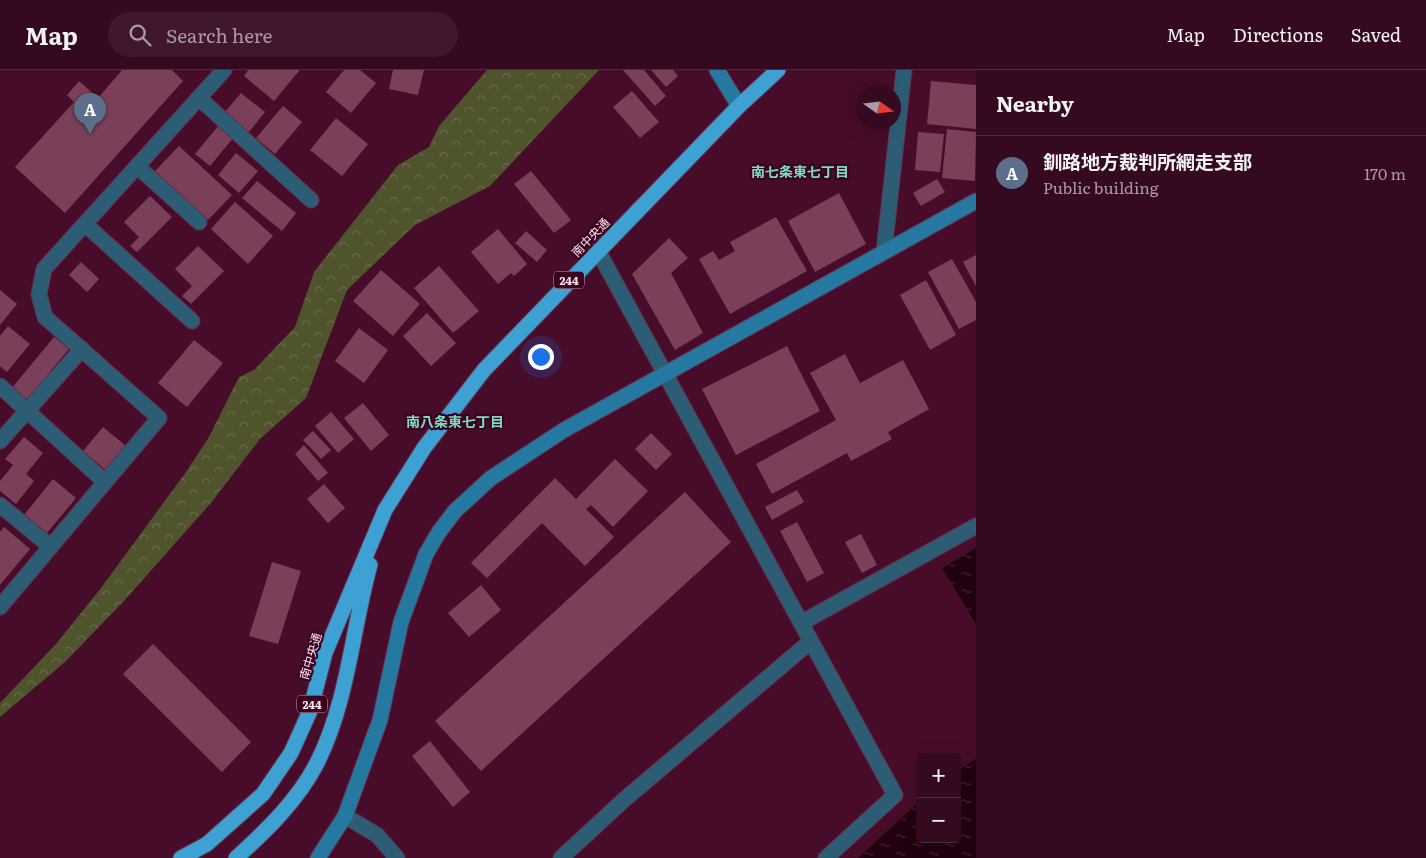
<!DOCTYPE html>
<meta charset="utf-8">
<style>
body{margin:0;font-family:Literata,"Noto Sans JP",serif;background:#40172d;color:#f1f3f6}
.controls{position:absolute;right:15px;bottom:15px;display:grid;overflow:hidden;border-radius:5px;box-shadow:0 5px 20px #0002}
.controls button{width:45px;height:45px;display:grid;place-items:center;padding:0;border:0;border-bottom:1px solid #4f2a3e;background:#350920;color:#f1f3f6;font:25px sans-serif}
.compass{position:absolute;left:856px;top:15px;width:45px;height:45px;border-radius:50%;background:#350920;box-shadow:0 5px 20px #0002;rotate:104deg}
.you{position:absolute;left:540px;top:286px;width:18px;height:18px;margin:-12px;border:4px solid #fff;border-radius:50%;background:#1a73e8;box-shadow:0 0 0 8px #1a73e833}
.badge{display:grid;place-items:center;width:32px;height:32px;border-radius:50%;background:#1a73e8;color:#fff;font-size:16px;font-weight:700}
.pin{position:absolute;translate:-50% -41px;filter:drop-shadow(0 1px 2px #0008)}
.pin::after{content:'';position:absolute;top:26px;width:18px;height:15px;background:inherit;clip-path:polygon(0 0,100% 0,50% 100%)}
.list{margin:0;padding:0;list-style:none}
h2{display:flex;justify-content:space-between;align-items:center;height:65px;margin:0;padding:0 20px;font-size:21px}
h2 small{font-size:16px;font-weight:400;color:#aa9aa5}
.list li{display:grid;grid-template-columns:32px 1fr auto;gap:15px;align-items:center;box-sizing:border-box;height:75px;padding:0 20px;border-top:1px solid #4f2a3e}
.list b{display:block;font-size:19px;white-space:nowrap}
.list p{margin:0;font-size:16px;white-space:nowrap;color:#aa9aa5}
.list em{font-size:16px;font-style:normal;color:#aa9aa5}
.icon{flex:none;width:28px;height:28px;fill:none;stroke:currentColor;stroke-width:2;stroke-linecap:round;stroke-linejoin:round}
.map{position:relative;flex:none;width:976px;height:788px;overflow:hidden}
header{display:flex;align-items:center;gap:30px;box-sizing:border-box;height:70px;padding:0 25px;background:#350920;border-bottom:1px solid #4f2a3e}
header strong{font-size:24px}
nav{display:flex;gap:28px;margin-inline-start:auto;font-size:18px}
.search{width:350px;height:45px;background:#40172d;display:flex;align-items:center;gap:12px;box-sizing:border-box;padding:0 18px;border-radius:28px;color:#aa9aa5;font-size:19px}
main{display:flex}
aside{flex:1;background:#350920}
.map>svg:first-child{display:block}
.forest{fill:url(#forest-crowns)}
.water{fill:url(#water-ripples)}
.building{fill:#7b4059}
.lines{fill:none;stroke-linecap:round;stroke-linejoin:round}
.street-casing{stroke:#642f4a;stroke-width:17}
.secondary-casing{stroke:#642f4a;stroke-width:17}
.highway-casing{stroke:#642f4a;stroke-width:17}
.street{stroke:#2d5c75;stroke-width:15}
.secondary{stroke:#2579a1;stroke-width:15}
.highway{stroke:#3da1d3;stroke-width:15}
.labels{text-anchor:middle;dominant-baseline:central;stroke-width:4.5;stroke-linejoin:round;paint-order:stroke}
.shield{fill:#3b0120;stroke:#c4a2b1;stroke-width:1}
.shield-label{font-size:11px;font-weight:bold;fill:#fee7ef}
.street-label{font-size:12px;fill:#fee7ef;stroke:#3b0120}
.neighbourhood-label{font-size:14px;font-weight:bold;fill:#7bdcc2;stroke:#3b0120}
</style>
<header>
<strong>Map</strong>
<div class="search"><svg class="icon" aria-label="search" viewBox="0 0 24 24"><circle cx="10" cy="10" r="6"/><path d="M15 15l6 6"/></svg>Search here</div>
<nav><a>Map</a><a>Directions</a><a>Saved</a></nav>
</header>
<main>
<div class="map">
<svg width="976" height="788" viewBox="0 0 976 788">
<defs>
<pattern id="forest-crowns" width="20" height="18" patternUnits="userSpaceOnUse" patternTransform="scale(1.25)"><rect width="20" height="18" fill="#4f542c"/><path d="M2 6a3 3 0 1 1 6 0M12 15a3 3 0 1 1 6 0" fill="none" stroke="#696d4b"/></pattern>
<pattern id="water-ripples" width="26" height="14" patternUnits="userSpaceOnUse" patternTransform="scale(1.25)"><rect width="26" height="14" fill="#21000f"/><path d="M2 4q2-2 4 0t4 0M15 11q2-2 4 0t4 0" fill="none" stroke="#422532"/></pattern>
</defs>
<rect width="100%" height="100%" fill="#470c2a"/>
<path class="forest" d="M 487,0 L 599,0 L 490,116 L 415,155 L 347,220 L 306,328 L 260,369 L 210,434 L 124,531 L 65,592 L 0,647 L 0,633 L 56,574 L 101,518 L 186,402 L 209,367 L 239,307 L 254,300 L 295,257 L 314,202 L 398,95 L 429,77 L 439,56 Z"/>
<path class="water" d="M 976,478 L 976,554 L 942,498 Z
M 976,689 L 976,788 L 858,788 L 920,731 L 920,769 L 957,769 L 957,701 Z"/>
<path class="building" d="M 122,0 L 172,0 L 183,11 L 65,143 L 15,97 L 74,32 L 67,25 L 79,11 L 98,28 Z
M 248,0 L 299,0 L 299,1 L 274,31 L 244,6 Z
M 344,0 L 360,0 L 376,13 L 351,43 L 326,22 Z
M 393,0 L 424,0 L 418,25 L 389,19 Z
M 623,0 L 644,0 L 666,26 L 655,36 Z
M 651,0 L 673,0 L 678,6 L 666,17 Z
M 931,11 L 976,15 L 976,59 L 927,54 Z
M 632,21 L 659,52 L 640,68 L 613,37 Z
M 241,23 L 265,42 L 249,62 L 225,42 Z
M 283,36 L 302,52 L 275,84 L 256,68 Z
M 336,48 L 368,74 L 342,106 L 310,80 Z
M 219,55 L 234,67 L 210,96 L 195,84 Z
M 947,59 L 976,62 L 975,111 L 942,108 Z
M 918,62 L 944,64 L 940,102 L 915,100 Z
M 179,76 L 232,125 L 208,150 L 155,101 Z
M 236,83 L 258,101 L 239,123 L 218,105 Z
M 531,101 L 571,150 L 554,163 L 514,114 Z
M 937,109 L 945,122 L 921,136 L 913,123 Z
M 257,111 L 296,143 L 282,161 L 242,128 Z
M 839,123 L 866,174 L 815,202 L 788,151 Z
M 150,126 L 172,147 L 137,182 L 130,176 L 139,167 L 124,152 Z
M 235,132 L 273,166 L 248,194 L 211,159 Z
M 776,147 L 807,201 L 730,244 L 699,189 L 713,181 L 719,190 L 735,181 L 730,172 Z
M 498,159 L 527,194 L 514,206 L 511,203 L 498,214 L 471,182 Z
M 526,161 L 547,180 L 537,192 L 515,173 Z
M 669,168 L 688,188 L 671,203 L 703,263 L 675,280 L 632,204 Z
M 198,176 L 224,201 L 191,234 L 182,226 L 192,216 L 175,199 Z
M 976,185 L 976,216 L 963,192 Z
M 952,189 L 976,232 L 976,250 L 959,259 L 928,202 Z
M 81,192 L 99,209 L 87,222 L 69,205 Z
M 439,196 L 479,241 L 453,263 L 414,218 Z
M 381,200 L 420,234 L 393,266 L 353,231 Z
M 926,210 L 956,265 L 930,280 L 900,225 Z
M 0,220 L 17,234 L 0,255 Z
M 427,243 L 456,273 L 431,296 L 403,266 Z
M 8,256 L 30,274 L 7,302 L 0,296 L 0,266 Z
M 359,258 L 388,280 L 364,313 L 335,291 Z
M 54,267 L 69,279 L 26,331 L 11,319 Z
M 194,270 L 223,293 L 187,337 L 158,313 Z
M 787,276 L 820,341 L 736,385 L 702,319 Z
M 845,284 L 860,313 L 903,290 L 929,339 L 888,362 L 892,369 L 851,391 L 847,383 L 772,424 L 756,394 L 836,350 L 810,303 Z
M 363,333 L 389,365 L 371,381 L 344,348 Z
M 331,342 L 354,369 L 338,383 L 315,356 Z
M 103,357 L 126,376 L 107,401 L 83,381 Z
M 313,361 L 331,380 L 321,389 L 303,370 Z
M 651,363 L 672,384 L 656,400 L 635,379 Z
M 24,367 L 43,383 L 26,404 L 34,411 L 16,434 L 0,421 L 0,411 L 13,395 L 5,389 Z
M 304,375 L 328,403 L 318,411 L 295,384 Z
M 615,389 L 648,421 L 613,457 L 591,435 L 586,439 L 614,467 L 585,496 L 542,453 L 487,508 L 471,493 L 555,408 L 576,429 Z
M 53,409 L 76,428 L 47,463 L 24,445 Z
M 324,414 L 345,438 L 328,453 L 307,429 Z
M 797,420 L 804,432 L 772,450 L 765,437 Z
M 685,422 L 731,472 L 481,701 L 435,651 Z
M 797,452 L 824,503 L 807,512 L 780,461 Z
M 4,457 L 30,479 L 0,515 L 0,462 Z
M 861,464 L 877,495 L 862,503 L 845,472 Z
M 272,492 L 301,501 L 278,574 L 249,566 Z
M 481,515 L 501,540 L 469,567 L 448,543 Z
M 153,574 L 251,672 L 222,702 L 123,604 Z
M 430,671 L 470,722 L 453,737 L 412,686 Z"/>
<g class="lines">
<defs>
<path id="street" d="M 199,28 L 311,130
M 137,96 L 199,152
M 85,154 L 192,251
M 598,181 L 895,725 L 826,788
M 884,182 L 904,0
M 0,316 L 105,412
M 0,371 L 82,279
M 0,435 L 51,477
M 0,537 L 159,348 L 45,247 L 39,224 L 44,199 L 224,0
M 801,553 L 976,456
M 345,746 L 377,765 L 397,788
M 561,788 L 625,729 L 811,571"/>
<path id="secondary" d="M 717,0 L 739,36
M 318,788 L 345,746 L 380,650 L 401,552 L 426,484 L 439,462 L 455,441 L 491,408 L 564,360 L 976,131"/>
<path id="highway" d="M 181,788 L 207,774 L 263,724 L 291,683 L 310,641 L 325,583 L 385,440 L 424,378 L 484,300 L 739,36 L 778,0
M 236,788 C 267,760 298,730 317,693 C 348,632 352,560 370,495"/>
</defs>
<use href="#street" class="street-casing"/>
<use href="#secondary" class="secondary-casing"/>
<use href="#highway" class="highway-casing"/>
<use href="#street" class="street"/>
<use href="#secondary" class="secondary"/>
<use href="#highway" class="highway"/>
</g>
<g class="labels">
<g class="shield">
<rect x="554" y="201.5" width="30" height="17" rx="4"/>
<rect x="297" y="625.5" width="30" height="17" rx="4"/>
</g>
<g class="shield-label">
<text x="569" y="210">244</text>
<text x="312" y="634">244</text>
</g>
<g class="street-label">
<text transform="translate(590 167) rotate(-46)">南中央通</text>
<text transform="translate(310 586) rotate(-73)">南中央通</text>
</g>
<g class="neighbourhood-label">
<text x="800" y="101">南七条東七丁目</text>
<text x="455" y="351">南八条東七丁目</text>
</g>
</g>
</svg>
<div class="controls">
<button>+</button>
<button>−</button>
</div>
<svg class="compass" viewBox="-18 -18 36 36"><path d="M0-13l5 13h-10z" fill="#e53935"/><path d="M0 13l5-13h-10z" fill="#aa9aa5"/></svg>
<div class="you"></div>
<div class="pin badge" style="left:90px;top:64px;background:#5c6f8a">A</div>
</div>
<aside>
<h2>Nearby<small></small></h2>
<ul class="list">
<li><span class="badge" style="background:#5c6f8a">A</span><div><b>釧路地方裁判所網走支部</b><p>Public building</p></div><em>170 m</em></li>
</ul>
</aside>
</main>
